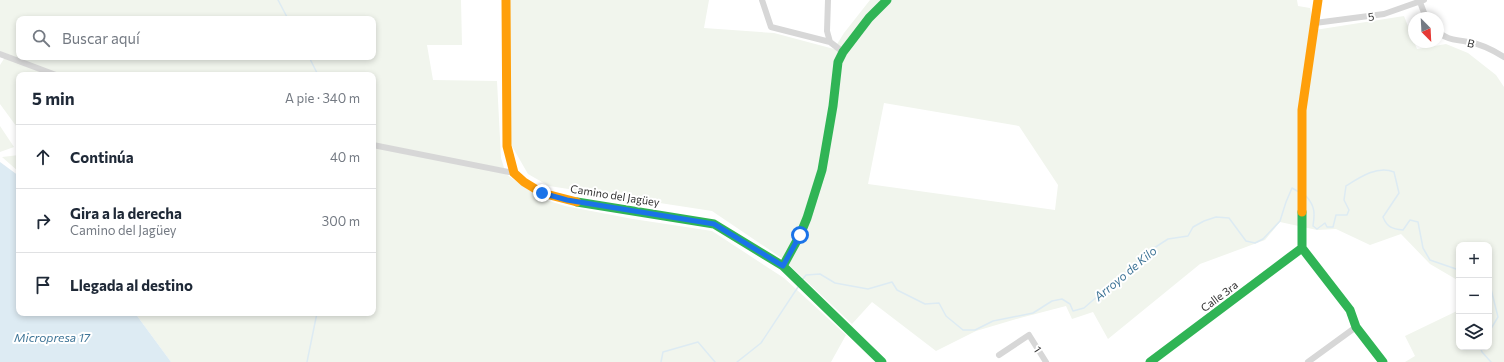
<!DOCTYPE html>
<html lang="es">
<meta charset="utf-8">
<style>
body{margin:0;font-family:Commissioner,sans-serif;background:#f6f6f7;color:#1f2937}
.controls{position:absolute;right:12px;bottom:12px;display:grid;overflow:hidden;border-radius:8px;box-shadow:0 2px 6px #0003}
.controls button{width:36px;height:36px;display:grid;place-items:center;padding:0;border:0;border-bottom:1px solid #e0e1e3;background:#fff;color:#1f2937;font:20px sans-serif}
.compass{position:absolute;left:1408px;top:12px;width:36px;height:36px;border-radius:50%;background:#fff;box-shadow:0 2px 6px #0003;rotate:156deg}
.stop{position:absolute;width:12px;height:12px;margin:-9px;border:3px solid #1a73e8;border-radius:50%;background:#fff}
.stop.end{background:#1a73e8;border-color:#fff;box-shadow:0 1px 4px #0008}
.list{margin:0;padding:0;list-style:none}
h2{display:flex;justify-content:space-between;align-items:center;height:52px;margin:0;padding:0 16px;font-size:17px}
h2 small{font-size:13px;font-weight:400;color:#747a83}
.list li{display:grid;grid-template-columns:26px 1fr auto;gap:12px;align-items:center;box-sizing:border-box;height:64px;padding:0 16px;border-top:1px solid #e0e1e3}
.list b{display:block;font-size:15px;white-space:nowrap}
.list p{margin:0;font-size:13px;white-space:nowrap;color:#747a83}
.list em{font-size:13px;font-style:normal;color:#747a83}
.icon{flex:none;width:22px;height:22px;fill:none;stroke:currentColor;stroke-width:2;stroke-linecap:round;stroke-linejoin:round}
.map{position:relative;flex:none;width:1504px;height:362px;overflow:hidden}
.search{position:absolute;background:#fff;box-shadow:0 2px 6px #0003;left:16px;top:16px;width:360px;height:44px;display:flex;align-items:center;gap:10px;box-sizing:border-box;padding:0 14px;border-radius:8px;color:#747a83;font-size:15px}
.panel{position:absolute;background:#fff;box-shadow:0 2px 6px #0003;left:16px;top:72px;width:360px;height:244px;border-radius:8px}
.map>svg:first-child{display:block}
.green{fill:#f1f5ed;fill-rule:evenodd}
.water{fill:#ddebf3}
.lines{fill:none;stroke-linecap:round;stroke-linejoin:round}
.stream{stroke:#ddebf3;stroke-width:1.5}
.street{stroke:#d7d7d7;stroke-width:6}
.fast{stroke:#30b455;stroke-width:9}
.slow{stroke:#ff9f0a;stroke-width:9}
.route{stroke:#1a73e8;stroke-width:5}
.labels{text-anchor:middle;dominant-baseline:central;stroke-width:4;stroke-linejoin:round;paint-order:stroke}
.street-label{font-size:11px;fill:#333;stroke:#fff}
.water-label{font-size:12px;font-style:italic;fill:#3f7597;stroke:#fff}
</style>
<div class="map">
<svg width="1504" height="362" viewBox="0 0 1504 362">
<rect width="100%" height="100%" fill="#fff"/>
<path class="green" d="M 0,0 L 461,0 L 462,45 L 427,45 L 433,80 L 497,81 L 501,158 L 506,174 L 540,198 L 565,206 L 633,219 L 712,231 L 784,278 L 846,335 L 831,362 L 171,362 L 135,313 L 373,313 L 373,75 L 19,75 L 19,130 L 0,104 L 0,65 L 7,54 L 0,51 ZM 19,19 L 373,19 L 373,57 L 19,57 Z
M 510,0 L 709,0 L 704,28 L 774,33 L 834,49 L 844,33 L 870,0 L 1297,0 L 1298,6 L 1310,8 L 1315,30 L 1404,16 L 1417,49 L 1446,44 L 1468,53 L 1496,75 L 1504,87 L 1504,362 L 1405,362 L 1415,356 L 1405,336 L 1459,310 L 1459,347 L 1489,347 L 1489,245 L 1459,245 L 1459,281 L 1430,264 L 1401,234 L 1370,245 L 1336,229 L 1317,230 L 1280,222 L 1265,240 L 1200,264 L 1108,339 L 1093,312 L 1072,319 L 1066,306 L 1020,318 L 976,331 L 936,351 L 872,302 L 852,324 L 783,259 L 712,211 L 549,186 L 528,174 L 509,141 ZM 884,103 L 1019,126 L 1058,185 L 1055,210 L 868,184 Z
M 0,126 L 14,147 L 0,152 Z
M 19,155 L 19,172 L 2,157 Z"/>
<path class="water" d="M 0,162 L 19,176 L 19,313 L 135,313 L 171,362 L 0,362 Z"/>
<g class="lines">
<path class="stream" d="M 278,0 L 288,19
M 309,57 L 318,75
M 1306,196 C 1315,206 1315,213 1313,226 L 1317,229 L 1325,223 L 1327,227 L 1333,227 L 1336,215 L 1347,215 L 1349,210 L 1344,200 L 1346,186 C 1360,177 1378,165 1394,172 L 1399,193 L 1383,217 C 1387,227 1392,229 1403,230 L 1410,220 L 1418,222 L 1423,248 L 1430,260 L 1459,270
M 802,280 L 806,275 L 820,274 L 835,283 L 868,289 L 892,282 L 897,290 L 925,304 L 939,303 L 946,316 L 963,330 L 975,330 L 993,321 L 1033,313 L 1052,301 L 1062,299 L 1070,304 L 1073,311 L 1084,308 L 1151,250 L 1168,239 L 1188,236 L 1193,227 L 1204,221 L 1216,217 L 1229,218 L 1246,241 L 1255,243 L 1263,239 L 1280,221 L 1286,202 L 1292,188 L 1299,192
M 1489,281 L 1498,317 L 1489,332
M 1480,347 L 1482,352 L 1491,362
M 307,362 L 317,313
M 661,362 L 663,352 L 698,342 L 715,362
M 737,362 L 761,343 L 798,287"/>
<path class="street" d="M 762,0 L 771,27 L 830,42 L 843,52
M 828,0 L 827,31 L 830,42
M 1420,2 L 1426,18
M 1315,23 L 1384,14 L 1424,0
M 1438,32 C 1450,41 1454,39 1468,42 C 1481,44 1493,50 1504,57
M 0,54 L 56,75
M 373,145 L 514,173
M 999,355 L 1029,335 L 1046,362
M 1308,362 L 1356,327"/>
<path class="fast" d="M 577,202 L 714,224 L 783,266 L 882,362
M 1302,212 L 1302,248 L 1350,310 L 1356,327 L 1383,362
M 783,266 L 800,235 L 807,218 L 822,170 L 833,106 L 838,62 L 843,52 L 869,18 L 887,0
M 1150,362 L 1302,248"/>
<path class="slow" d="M 506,0 L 507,146 L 514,173 L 524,182 L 542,193 L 577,202
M 1302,212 L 1302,110 L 1318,0"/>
</g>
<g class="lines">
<path class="route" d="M 542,193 L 567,200 L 714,224 L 783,266 L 800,235"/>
</g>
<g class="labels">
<g class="street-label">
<text transform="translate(1371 16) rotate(-8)">5</text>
<text transform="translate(1471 43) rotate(14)">B</text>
<text transform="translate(615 195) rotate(9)">Camino del Jagüey</text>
<text transform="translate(1219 296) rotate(-37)">Calle 3ra</text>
<text transform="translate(1038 349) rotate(57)">1</text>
</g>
<g class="water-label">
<text transform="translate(1125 273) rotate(-40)">Arroyo de Kilo</text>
<text x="52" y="337">Micropresa 17</text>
</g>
</g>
</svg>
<div class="controls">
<button>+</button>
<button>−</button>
<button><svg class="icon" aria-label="layers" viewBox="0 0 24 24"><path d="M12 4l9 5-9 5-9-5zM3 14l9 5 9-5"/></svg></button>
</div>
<svg class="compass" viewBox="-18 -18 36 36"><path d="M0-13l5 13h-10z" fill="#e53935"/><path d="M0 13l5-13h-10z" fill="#747a83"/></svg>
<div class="stop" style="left:800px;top:235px"></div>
<div class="stop end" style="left:542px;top:193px"></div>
<div class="search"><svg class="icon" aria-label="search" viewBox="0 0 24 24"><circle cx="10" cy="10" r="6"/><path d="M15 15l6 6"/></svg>Buscar aquí</div>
<section class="panel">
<h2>5 min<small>A pie · 340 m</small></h2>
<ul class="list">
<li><svg class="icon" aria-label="ahead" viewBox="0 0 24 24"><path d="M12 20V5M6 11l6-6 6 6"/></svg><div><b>Continúa</b></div><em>40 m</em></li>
<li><svg class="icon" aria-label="right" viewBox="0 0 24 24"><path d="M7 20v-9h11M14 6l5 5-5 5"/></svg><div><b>Gira a la derecha</b><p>Camino del Jagüey</p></div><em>300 m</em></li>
<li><svg class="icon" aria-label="arrive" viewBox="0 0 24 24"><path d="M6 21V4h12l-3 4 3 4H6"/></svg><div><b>Llegada al destino</b></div></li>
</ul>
</section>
</div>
